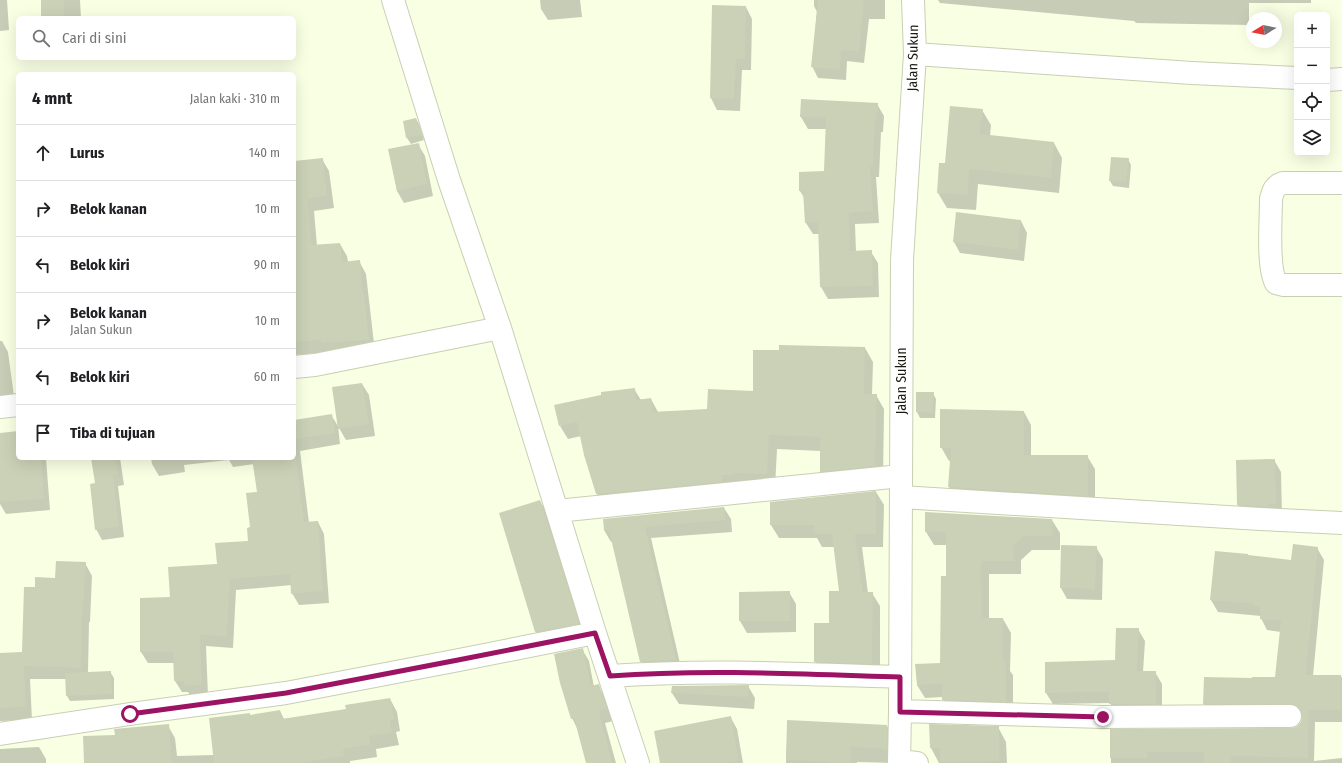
<!DOCTYPE html>
<html lang="id">
<meta charset="utf-8">
<style>
body{margin:0;font-family:"Fira Sans Condensed",sans-serif;background:#f2f2f2;color:#202124}
.controls{position:absolute;right:12px;top:12px;display:grid;overflow:hidden;border-radius:6px;box-shadow:0 4px 16px #0002}
.controls button{width:36px;height:36px;display:grid;place-items:center;padding:0;border:0;border-bottom:1px solid #e0e0e0;background:#fff;color:#202124;font:20px sans-serif}
.compass{position:absolute;left:1246px;top:12px;width:36px;height:36px;border-radius:50%;background:#fff;box-shadow:0 4px 16px #0002;rotate:260deg}
.stop{position:absolute;width:12px;height:12px;margin:-9px;border:3px solid #9c1363;border-radius:50%;background:#fff}
.stop.end{background:#9c1363;border-color:#fff;box-shadow:0 1px 4px #0008}
.list{margin:0;padding:0;list-style:none}
h2{display:flex;justify-content:space-between;align-items:center;height:52px;margin:0;padding:0 16px;font-size:17px}
h2 small{font-size:13px;font-weight:400;color:#757577}
.list li{display:grid;grid-template-columns:26px 1fr auto;gap:12px;align-items:center;box-sizing:border-box;height:56px;padding:0 16px;border-top:1px solid #e0e0e0}
.list b{display:block;font-size:15px;white-space:nowrap}
.list p{margin:0;font-size:13px;white-space:nowrap;color:#757577}
.list em{font-size:13px;font-style:normal;color:#757577}
.icon{flex:none;width:22px;height:22px;fill:none;stroke:currentColor;stroke-width:2;stroke-linecap:round;stroke-linejoin:round}
.map{position:relative;flex:none;width:1342px;height:763px;overflow:hidden}
.search{position:absolute;background:#fff;box-shadow:0 4px 16px #0002;left:16px;top:16px;width:280px;height:44px;display:flex;align-items:center;gap:10px;box-sizing:border-box;padding:0 14px;border-radius:6px;color:#757577;font-size:15px}
.panel{position:absolute;background:#fff;box-shadow:0 4px 16px #0002;left:16px;top:72px;width:280px;height:388px;border-radius:6px}
.map>svg:first-child{display:block}
.shadow{fill:#0003}
.building{fill:#cbd1b6}
.lines{fill:none;stroke-linecap:round;stroke-linejoin:round}
.street-casing{stroke:#c8cfb4;stroke-width:24}
.street{stroke:#fff;stroke-width:22}
.route{stroke:#9c1363;stroke-width:5}
.labels{text-anchor:middle;dominant-baseline:central;stroke-width:4;stroke-linejoin:round;paint-order:stroke}
.street-label{font-size:14px;fill:#181a11;stroke:#fff}
</style>
<div class="map">
<svg width="1342" height="763" viewBox="0 0 1342 763">
<rect width="100%" height="100%" fill="#f8ffe3"/>
<path class="shadow" d="M 0,0 L 7,0 L 9,30 L 0,31 Z
M 42,0 L 80,0 L 81,18 L 42,18 Z
M 540,0 L 580,0 L 582,17 L 548,20 L 541,9 Z
M 814,0 L 885,0 L 885,19 L 869,19 L 864,63 L 847,61 L 846,80 L 818,78 L 812,66 L 817,12 L 814,6 Z
M 938,0 L 1311,0 L 1311,3 L 1249,3 L 1249,25 L 1136,23 L 1134,21 L 940,3 Z
M 746,7 L 752,19 L 751,70 L 742,70 L 740,111 L 717,110 L 711,98 Z
M 877,104 L 884,116 L 883,132 L 881,132 L 879,177 L 876,177 L 879,223 L 855,224 L 856,252 L 871,252 L 878,263 L 879,297 L 828,299 L 821,287 L 819,234 L 813,234 L 806,223 L 805,199 L 800,191 L 825,172 L 827,129 L 808,129 L 801,117 Z
M 982,110 L 991,125 L 990,136 L 1054,143 L 1062,158 L 1059,193 L 978,184 L 976,210 L 947,208 L 938,193 L 946,164 Z
M 416,119 L 419,124 L 424,140 L 411,144 L 407,138 L 404,122 Z
M 418,144 L 425,156 L 433,196 L 404,203 L 397,191 L 389,150 Z
M 322,159 L 329,171 L 334,208 L 314,211 L 317,246 L 340,244 L 347,256 L 348,262 L 359,261 L 366,274 L 375,352 L 327,352 L 295,355 L 294,354 L 294,162 Z
M 1128,159 L 1131,165 L 1129,188 L 1113,186 L 1110,181 Z
M 1021,221 L 1027,233 L 1024,261 L 960,253 L 954,242 Z
M 0,341 L 2,341 L 8,352 L 14,396 L 0,398 Z
M 865,348 L 873,362 L 872,395 L 876,395 L 884,409 L 883,480 L 829,485 L 821,471 L 821,451 L 777,449 L 775,488 L 605,508 L 597,494 L 585,455 L 581,436 L 568,439 L 560,426 L 634,389 L 641,400 L 651,399 L 658,412 L 708,410 Z
M 362,384 L 369,395 L 375,436 L 346,440 L 339,428 Z
M 933,393 L 936,399 L 935,418 L 920,418 L 917,412 Z
M 294,410 L 295,421 L 331,415 L 338,426 L 340,444 L 300,451 L 309,523 L 318,522 L 324,534 L 329,603 L 299,605 L 292,593 L 292,585 L 236,590 L 233,648 L 206,646 L 208,696 L 191,697 L 188,692 L 182,692 L 175,681 L 174,663 L 148,663 L 141,652 L 171,598 L 249,542 L 258,493 L 254,464 L 233,467 L 229,460 L 184,465 L 185,472 L 159,476 L 152,464 L 151,458 L 294,458 Z
M 1024,412 L 1031,425 L 1031,456 L 1087,456 L 1095,469 L 1095,509 L 957,500 L 949,487 L 951,461 L 949,461 L 941,447 Z
M 18,432 L 18,458 L 46,458 L 50,510 L 6,514 L 0,504 L 0,434 Z
M 92,458 L 120,458 L 124,485 L 118,486 L 124,537 L 102,540 L 96,529 L 96,484 Z
M 1274,460 L 1281,472 L 1282,516 L 1245,516 L 1238,505 Z
M 876,492 L 884,505 L 883,547 L 862,547 L 868,593 L 872,593 L 880,606 L 880,677 L 823,675 L 815,661 L 841,592 L 835,547 L 822,547 L 817,538 L 779,538 L 771,525 Z
M 540,501 L 547,513 L 585,635 L 543,643 L 536,632 Z
M 724,508 L 731,519 L 732,532 L 651,538 L 682,672 L 648,673 L 641,661 L 613,541 L 611,542 L 604,530 Z
M 1052,520 L 1060,533 L 1060,550 L 1032,550 L 1021,560 L 1021,574 L 989,574 L 989,619 L 1003,619 L 1011,633 L 1010,671 L 1013,675 L 1013,715 L 951,713 L 943,699 L 943,697 L 925,698 L 917,685 L 941,663 L 947,577 L 947,545 L 934,545 L 926,532 Z
M 1096,547 L 1103,559 L 1102,600 L 1067,599 L 1061,588 Z
M 1317,548 L 1324,560 L 1313,676 L 1341,676 L 1342,678 L 1342,722 L 1315,722 L 1314,761 L 1342,758 L 1342,763 L 1111,763 L 1111,730 L 1290,730 L 1296,728 L 1302,723 L 1303,717 L 1298,715 L 1211,716 L 1204,704 L 1276,678 L 1281,632 L 1267,630 L 1261,618 L 1261,616 L 1218,612 L 1211,600 L 1248,557 L 1292,561 Z
M 85,563 L 92,576 L 90,622 L 89,622 L 88,673 L 110,672 L 114,678 L 114,699 L 70,701 L 67,696 L 66,679 L 30,679 L 32,720 L 0,721 L 0,654 L 23,653 L 36,588 Z
M 789,592 L 796,604 L 796,632 L 747,633 L 740,621 Z
M 1138,629 L 1145,641 L 1143,672 L 1155,672 L 1162,684 L 1162,716 L 1117,716 L 1110,703 L 1053,704 L 1046,693 L 1116,661 Z
M 582,649 L 589,661 L 594,687 L 598,686 L 605,697 L 613,721 L 605,723 L 616,763 L 587,763 L 578,730 L 572,718 Z
M 748,686 L 755,698 L 754,709 L 679,704 L 672,693 Z
M 390,699 L 397,712 L 400,731 L 396,732 L 399,745 L 376,749 L 377,757 L 350,761 L 350,763 L 85,763 L 116,735 L 168,726 L 175,738 L 177,756 L 214,755 L 250,716 L 280,711 L 284,719 L 347,710 Z
M 731,718 L 737,729 L 743,763 L 661,763 Z
M 788,721 L 887,726 L 895,741 L 895,763 L 857,762 L 857,763 L 786,763 Z
M 930,725 L 998,727 L 1006,742 L 1007,763 L 939,763 L 931,748 Z
M 39,747 L 46,759 L 46,763 L 0,763 L 0,749 Z"/>
<path class="building" d="M 41,0 L 64,0 L 64,18 L 41,18 Z
M 818,0 L 864,0 L 859,52 L 841,50 L 840,70 L 811,67 Z
M 712,5 L 746,6 L 745,59 L 736,59 L 734,99 L 710,98 Z
M 801,99 L 878,103 L 877,121 L 875,121 L 873,166 L 870,166 L 873,211 L 849,213 L 850,251 L 872,250 L 873,286 L 820,287 L 818,222 L 805,223 L 803,191 L 799,191 L 799,172 L 824,171 L 826,118 L 800,117 Z
M 950,106 L 983,109 L 980,134 L 1054,142 L 1051,178 L 969,169 L 968,195 L 937,193 L 939,163 L 945,163 Z
M 416,118 L 422,135 L 406,138 L 403,121 Z
M 419,143 L 427,184 L 397,191 L 388,149 Z
M 1111,157 L 1129,158 L 1126,182 L 1109,181 Z
M 323,158 L 327,196 L 308,198 L 311,245 L 340,243 L 342,262 L 360,260 L 363,294 L 364,294 L 369,340 L 321,343 L 321,340 L 294,342 L 294,161 Z
M 956,212 L 1021,220 L 1018,250 L 953,242 Z
M 779,345 L 865,347 L 864,394 L 877,394 L 875,466 L 820,472 L 820,437 L 769,435 L 767,474 L 734,473 L 734,475 L 722,475 L 722,482 L 596,494 L 584,455 L 577,422 L 559,426 L 554,405 L 601,395 L 601,392 L 635,388 L 636,400 L 651,398 L 653,412 L 707,409 L 708,389 L 753,391 L 753,350 L 779,350 Z
M 362,383 L 369,424 L 338,429 L 332,387 Z
M 916,392 L 934,392 L 933,413 L 916,412 Z
M 940,409 L 1024,411 L 1024,455 L 1088,455 L 1088,496 L 948,487 L 951,448 L 940,448 Z
M 332,414 L 335,433 L 294,439 L 294,420 Z
M 18,431 L 18,458 L 41,458 L 44,499 L 0,502 L 0,433 Z
M 91,458 L 116,458 L 118,475 L 113,475 L 119,527 L 95,530 L 90,484 L 95,483 Z
M 252,458 L 296,458 L 304,522 L 318,521 L 323,591 L 291,594 L 290,574 L 230,579 L 227,636 L 200,635 L 202,685 L 184,686 L 184,681 L 174,681 L 173,652 L 140,652 L 140,598 L 170,597 L 168,567 L 217,564 L 215,543 L 248,541 L 247,528 L 250,527 L 246,493 L 257,492 Z
M 1275,459 L 1276,504 L 1268,504 L 1268,507 L 1237,505 L 1236,460 Z
M 876,491 L 876,534 L 855,534 L 863,592 L 873,592 L 872,664 L 814,662 L 814,623 L 829,623 L 829,591 L 839,591 L 832,534 L 814,534 L 814,525 L 770,525 L 770,502 Z
M 540,500 L 579,622 L 578,624 L 535,632 L 499,513 Z
M 724,507 L 726,520 L 645,527 L 676,660 L 640,662 L 609,530 L 604,530 L 603,519 Z
M 925,512 L 1052,519 L 1053,536 L 1024,536 L 1013,546 L 1014,561 L 981,561 L 982,618 L 1003,618 L 1003,661 L 1006,661 L 1006,702 L 942,700 L 942,684 L 917,685 L 915,664 L 940,663 L 941,576 L 946,576 L 946,532 L 925,532 Z
M 1293,544 L 1318,547 L 1306,675 L 1341,675 L 1341,710 L 1309,710 L 1308,758 L 1231,756 L 1231,763 L 1204,763 L 1204,752 L 1147,752 L 1147,758 L 1110,758 L 1110,729 L 1290,728 L 1296,727 L 1301,722 L 1302,716 L 1301,710 L 1296,705 L 1290,704 L 1203,704 L 1204,677 L 1252,678 L 1252,677 L 1275,677 L 1281,621 L 1260,619 L 1260,607 L 1254,606 L 1254,604 L 1210,600 L 1215,551 L 1248,554 L 1248,555 L 1291,560 Z
M 1061,545 L 1097,546 L 1095,589 L 1060,588 Z
M 56,561 L 86,562 L 83,610 L 82,610 L 81,668 L 24,666 L 26,707 L 0,708 L 0,653 L 22,652 L 24,587 L 35,587 L 35,577 L 55,578 Z
M 790,591 L 790,621 L 739,621 L 739,592 Z
M 1116,628 L 1139,628 L 1137,671 L 1156,671 L 1156,704 L 1109,704 L 1109,692 L 1045,693 L 1045,662 L 1115,660 Z
M 583,648 L 591,686 L 599,684 L 607,709 L 599,711 L 612,763 L 586,763 L 574,718 L 571,719 L 560,683 L 554,654 Z
M 111,671 L 112,694 L 66,696 L 65,673 Z
M 749,685 L 748,697 L 671,693 L 672,686 Z
M 390,698 L 394,719 L 390,720 L 392,733 L 369,736 L 371,745 L 343,749 L 344,756 L 300,763 L 214,763 L 209,718 L 250,713 L 250,715 L 280,710 L 282,719 L 346,709 L 345,705 Z
M 731,716 L 739,761 L 726,763 L 660,763 L 654,731 Z
M 787,720 L 887,725 L 887,749 L 851,747 L 851,763 L 829,763 L 829,762 L 786,760 Z
M 169,724 L 172,763 L 84,763 L 83,736 L 115,735 L 114,729 Z
M 929,724 L 999,726 L 999,761 L 940,762 L 940,748 L 930,748 Z"/>
<g class="lines">
<defs>
<path id="street" d="M 393,0 L 449,180 L 500,328 L 595,633 L 638,763
M 915,54 L 1192,73 L 1297,78
M 1327,80 L 1342,79
M 1342,183 L 1283,183 C 1274,186 1273,191 1271,199 C 1271,220 1267,267 1276,283 L 1284,285 L 1342,285
M 294,367 L 315,365 L 500,328
M 0,407 L 18,405
M 901,497 L 1260,519 L 1342,523
M 557,511 L 901,476
M 610,676 C 706,669 803,674 900,677
M 900,711 L 1103,717 L 1290,716
M 0,734 L 130,714 L 286,693 L 459,660 L 595,633
M 899,761 L 917,763
M 899,763 L 900,711 L 902,260 L 915,54 L 913,0"/>
</defs>
<use href="#street" class="street-casing"/>
<use href="#street" class="street"/>
</g>
<g class="lines">
<path class="route" d="M 130,714 L 286,693 L 458,660 L 595,633 L 610,676 C 706,669 803,674 900,677 L 900,712 L 1103,717"/>
</g>
<g class="labels">
<g class="street-label">
<text transform="translate(913 58) rotate(-89)">Jalan Sukun</text>
<text transform="translate(901 381) rotate(-90)">Jalan Sukun</text>
</g>
</g>
</svg>
<div class="controls">
<button>+</button>
<button>−</button>
<button><svg class="icon" aria-label="locate" viewBox="0 0 24 24"><circle cx="12" cy="12" r="6"/><path d="M12 2v4M12 18v4M2 12h4M18 12h4"/></svg></button>
<button><svg class="icon" aria-label="layers" viewBox="0 0 24 24"><path d="M12 4l9 5-9 5-9-5zM3 14l9 5 9-5"/></svg></button>
</div>
<svg class="compass" viewBox="-18 -18 36 36"><path d="M0-13l5 13h-10z" fill="#e53935"/><path d="M0 13l5-13h-10z" fill="#757577"/></svg>
<div class="stop" style="left:130px;top:714px"></div>
<div class="stop end" style="left:1103px;top:717px"></div>
<div class="search"><svg class="icon" aria-label="search" viewBox="0 0 24 24"><circle cx="10" cy="10" r="6"/><path d="M15 15l6 6"/></svg>Cari di sini</div>
<section class="panel">
<h2>4 mnt<small>Jalan kaki · 310 m</small></h2>
<ul class="list">
<li><svg class="icon" aria-label="ahead" viewBox="0 0 24 24"><path d="M12 20V5M6 11l6-6 6 6"/></svg><div><b>Lurus</b></div><em>140 m</em></li>
<li><svg class="icon" aria-label="right" viewBox="0 0 24 24"><path d="M7 20v-9h11M14 6l5 5-5 5"/></svg><div><b>Belok kanan</b></div><em>10 m</em></li>
<li><svg class="icon" aria-label="left" viewBox="0 0 24 24"><path d="M17 20v-9H6M10 6l-5 5 5 5"/></svg><div><b>Belok kiri</b></div><em>90 m</em></li>
<li><svg class="icon" aria-label="right" viewBox="0 0 24 24"><path d="M7 20v-9h11M14 6l5 5-5 5"/></svg><div><b>Belok kanan</b><p>Jalan Sukun</p></div><em>10 m</em></li>
<li><svg class="icon" aria-label="left" viewBox="0 0 24 24"><path d="M17 20v-9H6M10 6l-5 5 5 5"/></svg><div><b>Belok kiri</b></div><em>60 m</em></li>
<li><svg class="icon" aria-label="arrive" viewBox="0 0 24 24"><path d="M6 21V4h12l-3 4 3 4H6"/></svg><div><b>Tiba di tujuan</b></div></li>
</ul>
</section>
</div>
